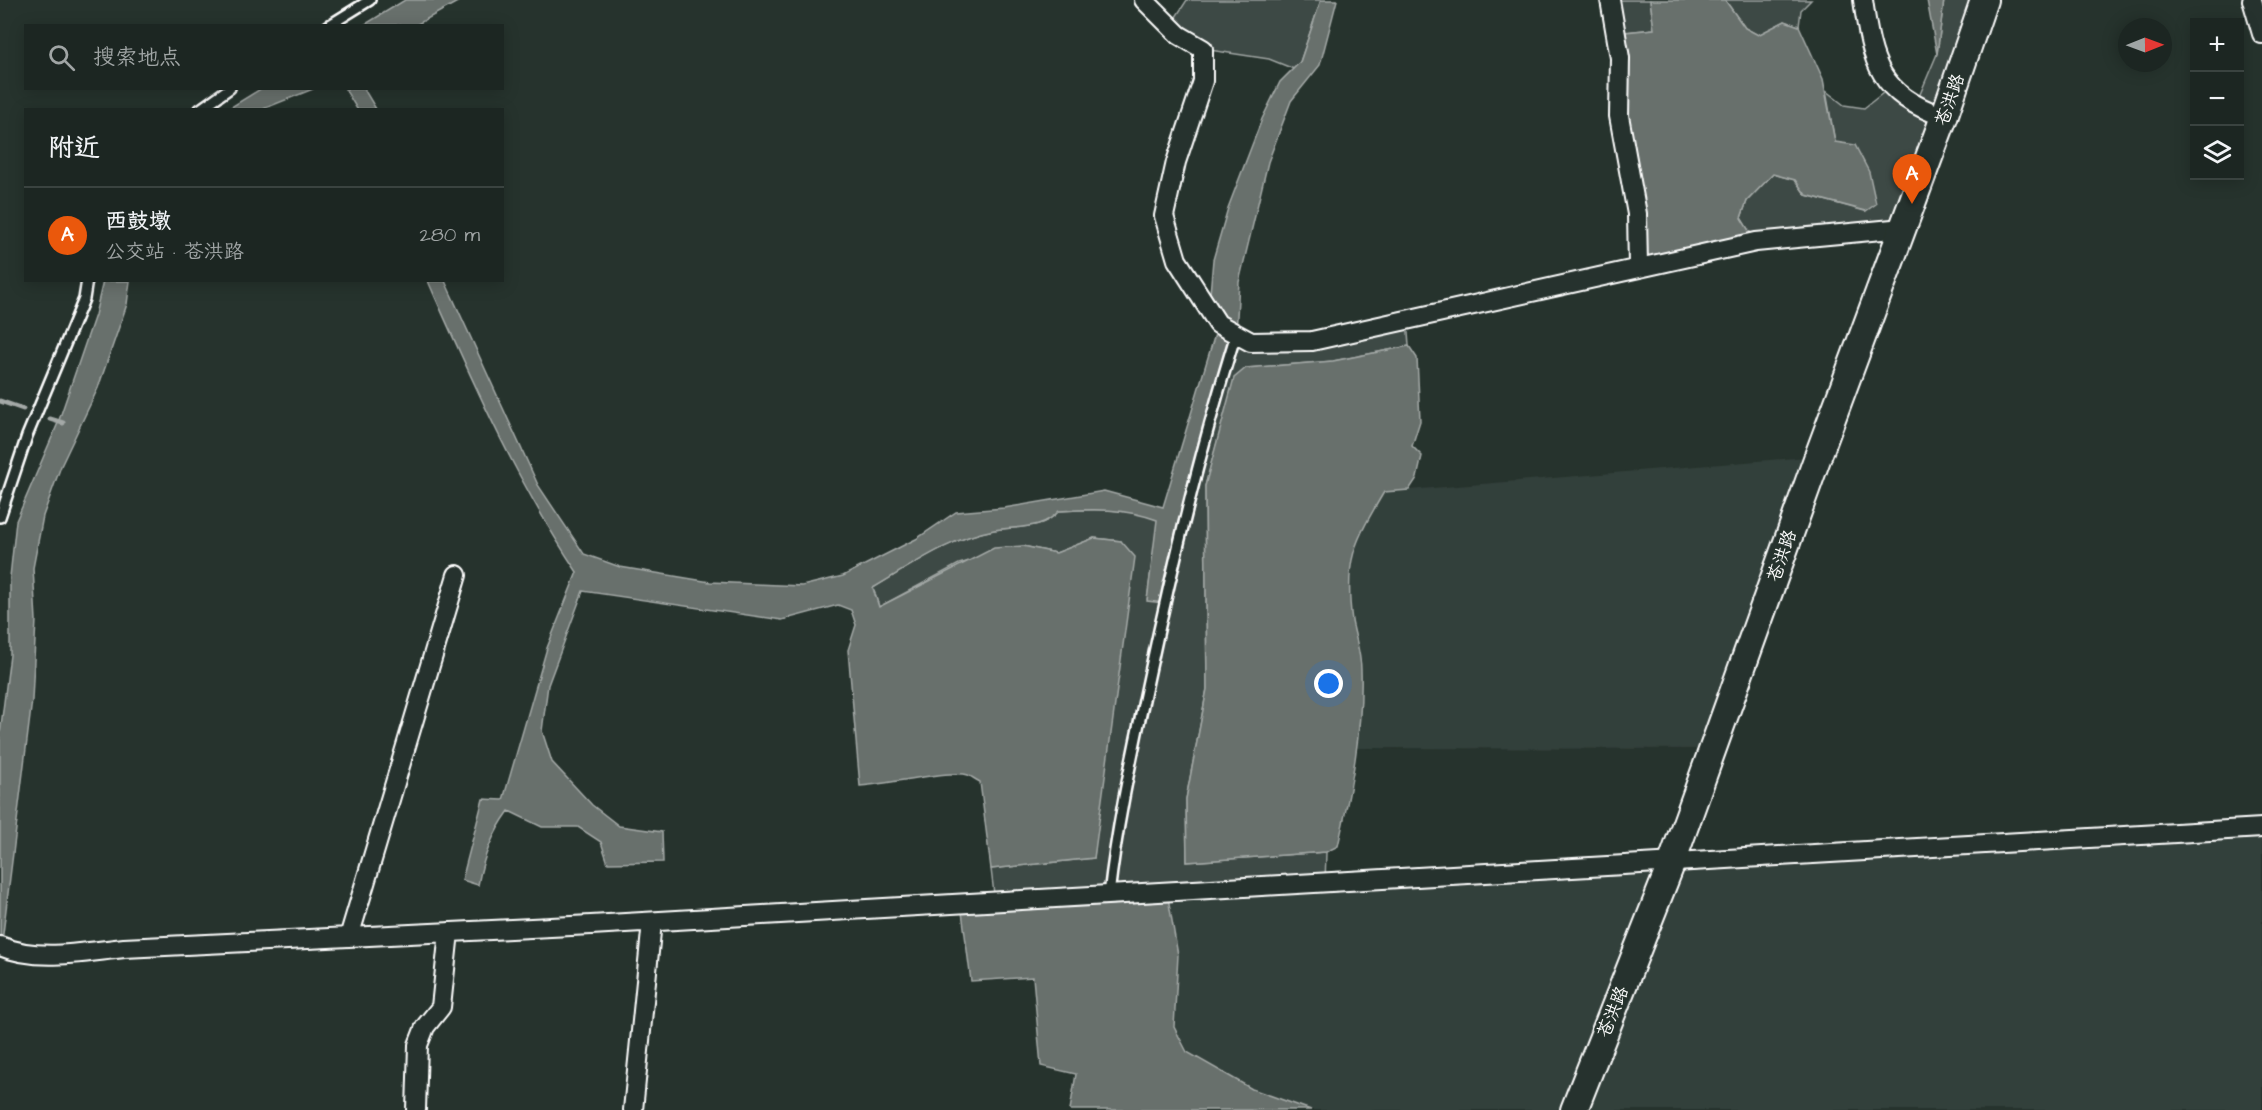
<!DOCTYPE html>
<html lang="zh">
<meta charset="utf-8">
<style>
body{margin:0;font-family:"Architects Daughter","LXGW WenKai TC",sans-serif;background:#29322f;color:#f1f3f6}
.controls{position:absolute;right:18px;top:18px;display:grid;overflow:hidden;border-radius:0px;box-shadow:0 3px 15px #0003}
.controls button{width:54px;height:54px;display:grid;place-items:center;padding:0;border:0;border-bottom:2px solid #3a4340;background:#1c2622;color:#f1f3f6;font:30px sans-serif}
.compass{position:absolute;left:2118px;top:18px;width:54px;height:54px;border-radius:50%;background:#1c2622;box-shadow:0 3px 15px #0003;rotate:89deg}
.you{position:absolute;left:1329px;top:684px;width:21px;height:21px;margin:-15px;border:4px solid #fff;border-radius:50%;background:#1a73e8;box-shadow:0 0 0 9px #1a73e833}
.badge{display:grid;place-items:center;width:39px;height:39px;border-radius:50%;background:#ea580c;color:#fff;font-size:20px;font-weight:700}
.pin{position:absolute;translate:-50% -50px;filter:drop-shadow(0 2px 3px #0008)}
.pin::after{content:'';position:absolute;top:32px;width:21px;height:18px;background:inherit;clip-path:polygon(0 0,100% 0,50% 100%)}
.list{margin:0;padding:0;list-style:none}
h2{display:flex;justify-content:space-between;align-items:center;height:78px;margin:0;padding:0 24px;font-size:26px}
h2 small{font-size:20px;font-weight:400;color:#a0a5a5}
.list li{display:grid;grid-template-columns:39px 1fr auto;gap:18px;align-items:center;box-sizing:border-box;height:96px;padding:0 24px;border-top:2px solid #3a4340}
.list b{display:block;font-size:22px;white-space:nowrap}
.list p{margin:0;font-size:20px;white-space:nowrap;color:#a0a5a5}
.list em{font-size:20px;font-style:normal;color:#a0a5a5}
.icon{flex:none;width:33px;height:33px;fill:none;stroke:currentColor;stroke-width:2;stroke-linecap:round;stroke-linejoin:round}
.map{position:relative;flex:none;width:2262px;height:1110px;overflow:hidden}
.search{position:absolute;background:#1c2622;box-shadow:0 3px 15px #0003;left:24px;top:24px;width:480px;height:66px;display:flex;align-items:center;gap:15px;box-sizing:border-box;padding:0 21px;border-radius:0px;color:#a0a5a5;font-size:22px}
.panel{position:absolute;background:#1c2622;box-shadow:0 3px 15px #0003;left:24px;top:108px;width:480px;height:174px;border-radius:0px}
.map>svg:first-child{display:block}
.built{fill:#333f3a}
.green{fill:#3e4944;stroke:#9ea4a2;stroke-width:1.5}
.water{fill:#67706c;stroke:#a4a9a7;stroke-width:1.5}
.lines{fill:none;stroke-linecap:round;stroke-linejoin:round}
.stream{stroke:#a4a9a7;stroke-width:5}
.service-casing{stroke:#fff;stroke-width:14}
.minor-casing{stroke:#fff;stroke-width:22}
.secondary-casing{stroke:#fff;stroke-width:30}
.service{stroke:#26332d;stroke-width:9}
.minor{stroke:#26332d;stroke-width:18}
.secondary{stroke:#26332d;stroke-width:26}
.labels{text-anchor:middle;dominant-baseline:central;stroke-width:4.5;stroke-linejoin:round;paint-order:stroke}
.street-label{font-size:18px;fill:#fff;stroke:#26332d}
</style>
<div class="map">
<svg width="2262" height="1110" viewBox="0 0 2262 1110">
<rect width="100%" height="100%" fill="#26332d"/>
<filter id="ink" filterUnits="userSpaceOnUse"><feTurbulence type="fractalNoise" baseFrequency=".0167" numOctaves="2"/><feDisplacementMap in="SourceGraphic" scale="12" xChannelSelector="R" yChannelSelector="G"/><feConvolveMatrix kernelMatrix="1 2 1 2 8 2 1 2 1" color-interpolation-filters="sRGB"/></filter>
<g filter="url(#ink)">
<path class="built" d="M 1818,456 L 1714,749 L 1356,748 L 1360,711 L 1361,670 L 1352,622 L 1348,568 L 1359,535 L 1384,492 Z
M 2262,828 L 2262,1110 L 1311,1110 L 1252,1089 L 1188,1052 L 1174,1027 L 1178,955 L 1167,892 Z"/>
<path class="green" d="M 1187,0 L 1321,0 L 1300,62 L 1294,69 L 1269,59 L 1203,49 L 1170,26 Z
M 1610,0 L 1650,0 L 1654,29 L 1615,33 Z
M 1725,0 L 1811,0 L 1801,10 L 1799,26 L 1785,21 L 1758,35 L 1745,28 Z
M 1944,0 L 1984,0 L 1903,228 L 1756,242 L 1741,218 L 1747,201 L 1773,174 L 1795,180 L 1806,195 L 1865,211 L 1835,142 L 1826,91 L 1844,105 L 1864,108 L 1892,86 L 1915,106 L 1937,54 Z
M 1407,319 L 1409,346 L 1333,361 L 1247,368 L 1235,378 L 1205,486 L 1207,689 L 1186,799 L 1187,862 L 1326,852 L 1325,883 L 995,902 L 991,869 L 1094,858 L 1121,541 L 1094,538 L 1056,553 L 1023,546 L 959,564 L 879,607 L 873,588 C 912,565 949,538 994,530 C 1019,526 1042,530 1059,511 C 1094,509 1124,508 1158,519 L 1147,600 L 1236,334 L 1251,342 Z"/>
<path class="water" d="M 405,0 L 461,0 L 416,25 L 364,25 Z
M 1321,0 L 1337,0 L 1320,65 L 1291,101 L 1268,162 L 1239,282 L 1236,334 L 1164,603 L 1147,601 L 1157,520 C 1124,508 1094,509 1059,511 C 1042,530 1019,526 994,530 C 950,538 912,565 873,588 L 879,607 L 994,548 L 1023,546 L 1056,553 L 1094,538 L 1121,541 L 1135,557 L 1094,858 L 991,869 L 980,782 C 976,780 972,777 968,775 C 953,769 883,785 860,786 L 848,650 L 856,625 L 851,610 L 838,605 L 782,620 L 583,591 L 548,685 L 542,731 L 552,762 L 592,805 L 619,826 L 662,832 L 663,862 L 608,863 L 601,842 L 578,827 L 542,827 L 509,811 C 492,834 483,857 478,885 L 462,880 L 483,799 L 503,800 L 547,648 L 577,572 C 516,481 472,380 428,281 L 445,281 L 538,485 L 584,554 L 620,567 L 710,582 L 802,586 L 843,576 L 916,539 L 956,512 L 1004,508 L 1104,491 L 1163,507 L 1218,324 L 1210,294 L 1213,260 L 1228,208 L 1262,119 L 1280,82 L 1300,62 Z
M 1650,0 L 1725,0 L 1745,28 L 1758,35 L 1785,21 L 1799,26 L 1823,79 L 1835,142 L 1855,145 L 1869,172 L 1876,204 L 1866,211 L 1806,195 L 1795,180 L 1773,174 L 1747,201 L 1741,218 L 1756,242 L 1638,266 L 1615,33 L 1654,29 Z
M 1927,0 L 1944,0 L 1937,54 Z
M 262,88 L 313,88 L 313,89 L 263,109 L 228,109 Z
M 345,89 L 364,89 L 376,109 L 357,109 Z
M 103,281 L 130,281 L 127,304 L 98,388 L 61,466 L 43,516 L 33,568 L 36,620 L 32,700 L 0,958 L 0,734 L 10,655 L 10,577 L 16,521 L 58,423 L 95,315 Z
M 1409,346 L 1417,358 L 1420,421 L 1412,446 L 1422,456 L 1417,478 L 1409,490 L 1384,492 C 1354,543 1344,560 1352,621 C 1355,637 1361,653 1361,670 C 1363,729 1351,789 1338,846 L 1326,852 L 1187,862 L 1186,799 L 1207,689 L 1205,486 L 1234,378 L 1246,368 L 1333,361 Z
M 1167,892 L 1178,955 L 1174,1027 L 1187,1052 L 1252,1089 L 1311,1110 L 1070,1110 L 1076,1074 L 1041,1066 L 1033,977 L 971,981 L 961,904 Z"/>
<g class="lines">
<path class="stream" d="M 0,401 L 23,409
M 50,419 L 63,423"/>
<defs>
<path id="service" d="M 328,26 L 370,0
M 199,110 L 230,88
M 0,517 L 27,436 L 84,299 L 87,280
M 1109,895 C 1117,823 1133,752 1148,681 C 1173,563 1200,449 1236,334"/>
<path id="minor" d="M 1144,0 L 1179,35 L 1203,49 L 1203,81 L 1176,162 L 1164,216 L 1177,260 L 1218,324 L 1251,342 L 1312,341 L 1756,242 L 1903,228
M 1610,0 L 1620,58 L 1619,116 L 1637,214 L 1638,266
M 1863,0 C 1872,64 1879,94 1944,117
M 2252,0 L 2262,34
M 349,937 L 457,575
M 0,946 C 38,962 84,952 124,948 L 591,925 L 2262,828
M 416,1110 L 418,1045 L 425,1027 L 441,1007 L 449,932
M 633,1110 L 652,922"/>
<path id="secondary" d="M 1574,1110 L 1672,862 L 1818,456 L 1944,117 L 1984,0"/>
</defs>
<use href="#service" class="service-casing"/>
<use href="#minor" class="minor-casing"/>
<use href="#secondary" class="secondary-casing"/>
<use href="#service" class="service"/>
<use href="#minor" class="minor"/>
<use href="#secondary" class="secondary"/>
</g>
</g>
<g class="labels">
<g class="street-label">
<text transform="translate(1950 100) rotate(-71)">苍洪路</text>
<text transform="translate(1782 556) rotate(-71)">苍洪路</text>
<text transform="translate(1613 1012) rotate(-68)">苍洪路</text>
</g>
</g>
</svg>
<div class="controls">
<button>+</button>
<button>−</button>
<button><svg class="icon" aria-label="layers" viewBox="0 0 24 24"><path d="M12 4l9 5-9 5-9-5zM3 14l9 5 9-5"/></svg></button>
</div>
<svg class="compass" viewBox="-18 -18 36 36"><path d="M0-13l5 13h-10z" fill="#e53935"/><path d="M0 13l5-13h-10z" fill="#a0a5a5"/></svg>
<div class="you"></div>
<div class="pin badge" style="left:1912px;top:204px">A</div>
<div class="search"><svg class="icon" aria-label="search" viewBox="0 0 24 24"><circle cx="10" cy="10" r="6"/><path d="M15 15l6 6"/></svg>搜索地点</div>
<section class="panel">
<h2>附近<small></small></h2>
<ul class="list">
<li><span class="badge">A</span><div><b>西鼓墩</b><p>公交站 · 苍洪路</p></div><em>280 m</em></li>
</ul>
</section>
</div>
